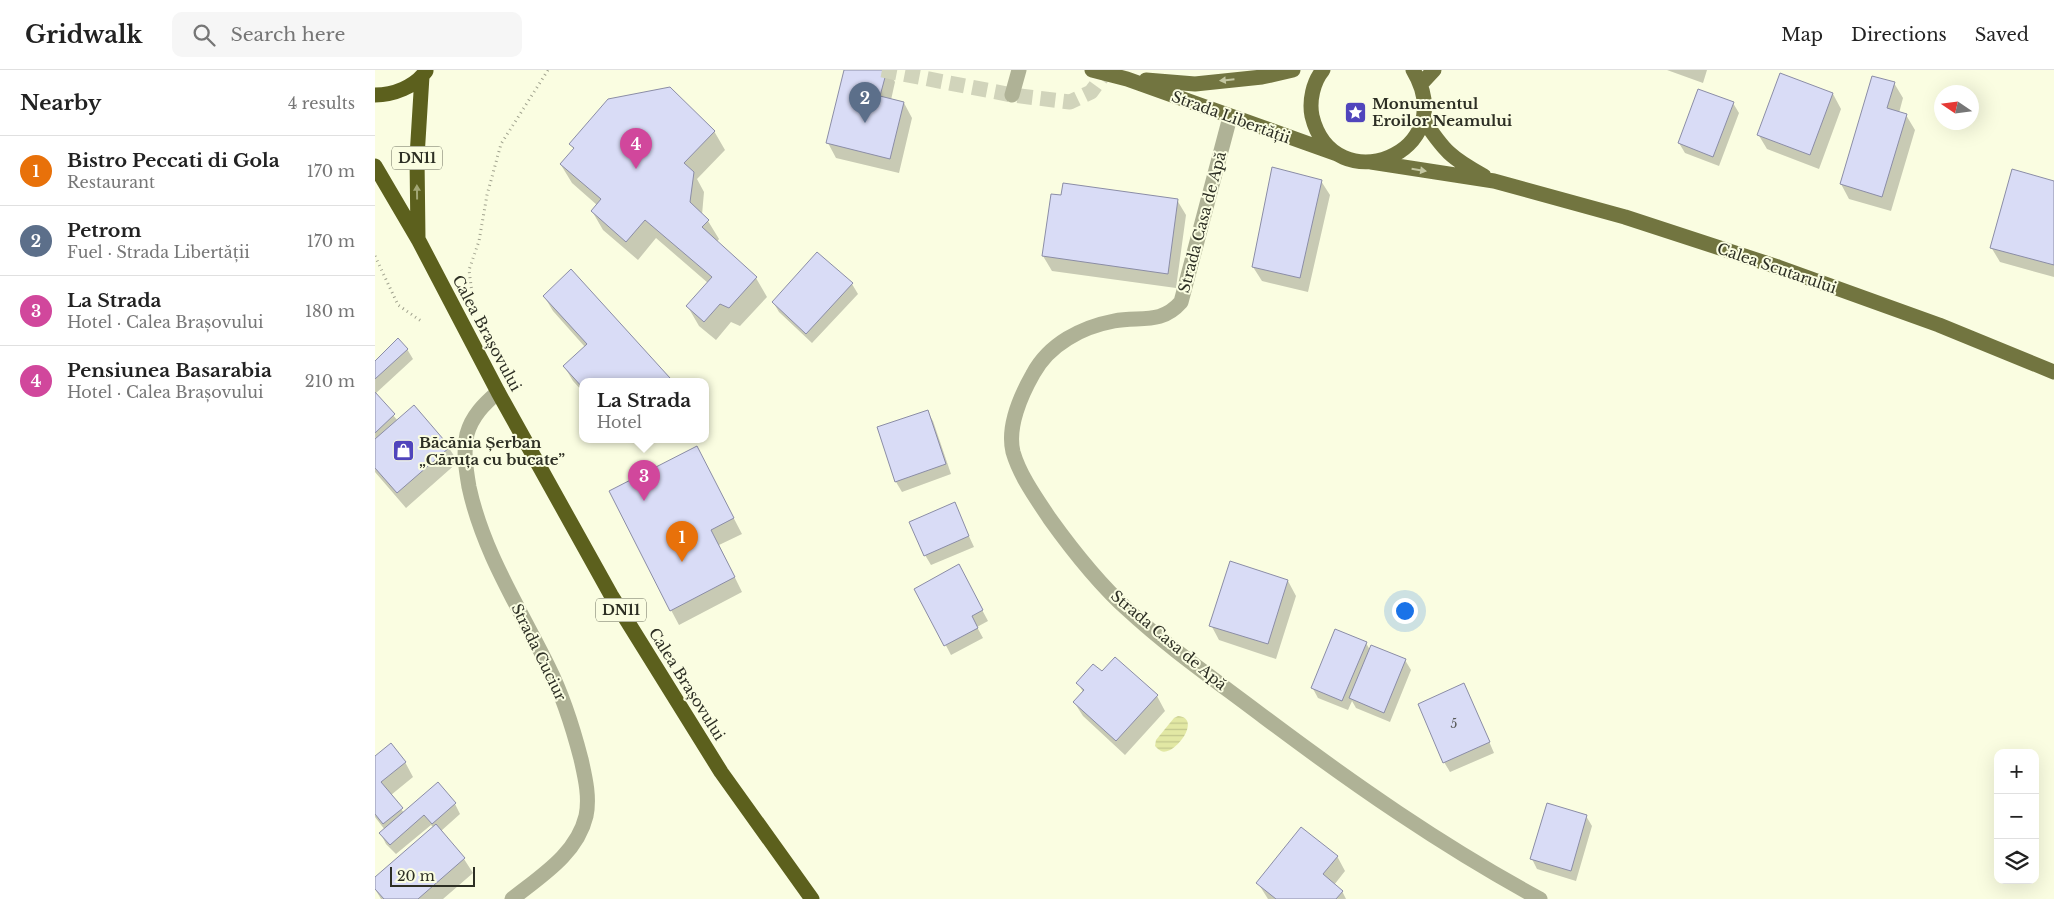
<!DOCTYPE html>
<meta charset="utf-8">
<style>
body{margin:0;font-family:"Libre Baskerville",serif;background:#f6f6f6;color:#222}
.controls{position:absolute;right:15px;bottom:15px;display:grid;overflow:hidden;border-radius:10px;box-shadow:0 5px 20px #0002}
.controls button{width:45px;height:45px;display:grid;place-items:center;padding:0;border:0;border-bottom:1px solid #e0e0e0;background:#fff;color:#222;font:25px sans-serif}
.compass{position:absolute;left:1559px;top:15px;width:45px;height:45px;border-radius:50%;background:#fff;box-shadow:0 5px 20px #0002;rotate:283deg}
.scale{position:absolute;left:15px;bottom:12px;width:85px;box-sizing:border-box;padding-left:5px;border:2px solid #2d2f24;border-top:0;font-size:14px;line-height:18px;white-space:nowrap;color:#2d2f24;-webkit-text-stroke:4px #fafde1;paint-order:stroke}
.you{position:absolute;left:1029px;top:540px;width:18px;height:18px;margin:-12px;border:4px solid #fff;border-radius:50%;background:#1a73e8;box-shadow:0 0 0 8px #1a73e833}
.badge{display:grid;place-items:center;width:32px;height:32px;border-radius:50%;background:#5045bc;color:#fff;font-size:16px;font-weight:700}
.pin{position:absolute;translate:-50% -41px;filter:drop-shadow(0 1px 2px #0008)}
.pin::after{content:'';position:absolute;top:26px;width:18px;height:15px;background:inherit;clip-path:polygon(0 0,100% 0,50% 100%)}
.popup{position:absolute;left:204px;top:308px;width:130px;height:65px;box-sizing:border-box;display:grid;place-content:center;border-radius:10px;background:#fff;filter:drop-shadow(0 1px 4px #0005);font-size:16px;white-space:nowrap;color:#767676}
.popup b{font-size:19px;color:#222}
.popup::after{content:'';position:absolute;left:50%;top:100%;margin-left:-10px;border:10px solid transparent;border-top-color:#fff}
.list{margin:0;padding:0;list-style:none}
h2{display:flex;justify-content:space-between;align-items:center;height:65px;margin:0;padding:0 20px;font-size:21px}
h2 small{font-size:16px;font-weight:400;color:#767676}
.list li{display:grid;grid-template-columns:32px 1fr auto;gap:15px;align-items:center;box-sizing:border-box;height:70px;padding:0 20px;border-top:1px solid #e0e0e0}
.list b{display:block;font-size:19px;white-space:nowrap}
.list p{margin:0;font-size:16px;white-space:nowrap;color:#767676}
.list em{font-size:16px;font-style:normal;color:#767676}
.icon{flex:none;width:28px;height:28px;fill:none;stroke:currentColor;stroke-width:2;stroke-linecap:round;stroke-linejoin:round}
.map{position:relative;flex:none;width:1679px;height:829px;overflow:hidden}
header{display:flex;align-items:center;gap:30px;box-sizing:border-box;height:70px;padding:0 25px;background:#fff;border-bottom:1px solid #e0e0e0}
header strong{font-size:24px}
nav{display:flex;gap:28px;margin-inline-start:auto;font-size:18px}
.search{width:350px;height:45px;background:#f6f6f6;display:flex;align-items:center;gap:12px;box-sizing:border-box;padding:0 18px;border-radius:10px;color:#767676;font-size:19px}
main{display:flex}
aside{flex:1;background:#fff}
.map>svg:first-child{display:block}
.water{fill:url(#water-rules)}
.shadow{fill:#0003}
.building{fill:#d9dcf6;stroke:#8b8da6}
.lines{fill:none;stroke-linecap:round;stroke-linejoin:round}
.minor-tunnel{stroke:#d1d4bb;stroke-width:15;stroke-dasharray:15 8;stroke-linecap:butt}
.path{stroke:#a0a28e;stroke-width:3;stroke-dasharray:1 4;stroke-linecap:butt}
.minor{stroke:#afb296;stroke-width:15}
.major{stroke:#727540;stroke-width:15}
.highway{stroke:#5c601d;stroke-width:15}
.oneway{fill:#c4c7a1}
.oneway2{fill:#a3a775}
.labels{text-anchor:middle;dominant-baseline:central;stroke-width:4;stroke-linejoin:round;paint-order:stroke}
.number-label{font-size:12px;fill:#585a58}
.shield{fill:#fafde1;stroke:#6a6d5d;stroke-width:1}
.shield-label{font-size:14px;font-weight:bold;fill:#2d2f24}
.poi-label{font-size:15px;font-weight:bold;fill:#2d2f24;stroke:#fafde1;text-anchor:start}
.street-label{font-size:15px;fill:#2d2f24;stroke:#fafde1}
</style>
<header>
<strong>Gridwalk</strong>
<div class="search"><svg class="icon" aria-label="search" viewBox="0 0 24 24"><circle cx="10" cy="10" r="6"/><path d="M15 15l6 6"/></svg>Search here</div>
<nav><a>Map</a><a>Directions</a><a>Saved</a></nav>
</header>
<main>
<aside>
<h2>Nearby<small>4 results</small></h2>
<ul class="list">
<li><span class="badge" style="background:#e8710a">1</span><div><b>Bistro Peccati di Gola</b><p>Restaurant</p></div><em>170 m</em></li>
<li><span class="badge" style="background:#5c6f8a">2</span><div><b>Petrom</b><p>Fuel · Strada Libertății</p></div><em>170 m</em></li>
<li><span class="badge" style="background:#d1479c">3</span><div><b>La Strada</b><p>Hotel · Calea Brașovului</p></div><em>180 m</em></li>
<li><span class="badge" style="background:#d1479c">4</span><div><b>Pensiunea Basarabia</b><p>Hotel · Calea Brașovului</p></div><em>210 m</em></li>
</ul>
</aside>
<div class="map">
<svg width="1679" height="829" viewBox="0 0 1679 829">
<defs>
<pattern id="water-rules" width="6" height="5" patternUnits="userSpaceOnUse" patternTransform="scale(1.25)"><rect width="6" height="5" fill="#e2e8a4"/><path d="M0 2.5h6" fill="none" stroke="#c2c78d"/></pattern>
</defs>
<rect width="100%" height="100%" fill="#fafde1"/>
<path class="water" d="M 803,646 C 828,648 799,687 786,681 C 784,680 782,678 780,676 L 781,670 L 799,648 Z"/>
<path class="shadow" d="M 471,0 L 513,0 L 520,12 L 516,30 L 529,33 L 537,48 L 524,103 L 461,88 L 453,73 Z
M 1292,0 L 1332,0 L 1328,13 Z
M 1519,13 L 1528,28 L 1524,43 L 1531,45 L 1540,60 L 1516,141 L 1474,129 L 1466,114 Z
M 1458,24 L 1466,39 L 1444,99 L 1392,79 L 1383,64 Z
M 1358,33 L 1364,43 L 1344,96 L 1310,83 L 1304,73 Z
M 339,61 L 350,80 L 322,109 L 329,122 L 327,145 L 333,151 L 344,169 L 342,172 L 381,208 L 392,227 L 365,256 L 356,252 L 341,270 L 324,256 L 313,237 L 333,213 L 281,168 L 263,190 L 228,160 L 217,141 L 222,135 L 197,113 L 186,95 L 199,80 L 196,74 Z
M 946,111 L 955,125 L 933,222 L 887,211 L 878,197 Z
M 1679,112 L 1679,207 L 1625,192 L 1616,177 Z
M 677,125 L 802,130 L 811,145 L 801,218 L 677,201 L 668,186 Z
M 477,214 L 483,224 L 437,273 L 404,242 L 398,232 Z
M 169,226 L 294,309 L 296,312 L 208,312 L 208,322 L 198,311 L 189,296 L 210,277 L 178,241 Z
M 32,279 L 38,289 L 0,324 L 23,351 L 39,337 L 74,378 L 83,392 L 31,438 L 0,402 L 0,293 Z
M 552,341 L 558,351 L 576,404 L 527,422 L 521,412 L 503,358 Z
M 322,378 L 367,464 L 344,475 L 367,522 L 304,555 L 296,540 Z
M 579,434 L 599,477 L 556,495 L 550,485 Z
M 589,506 L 613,551 L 602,557 L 608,568 L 576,585 L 541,519 Z
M 913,511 L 921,526 L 901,589 L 844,570 L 836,555 Z
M 991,573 L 995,580 L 1030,590 L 1036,600 L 1015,652 L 981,638 L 977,631 L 973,640 L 943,628 L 937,617 Z
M 727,603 L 782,626 L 790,641 L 750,685 L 708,646 L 699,632 L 708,622 L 703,613 Z
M 1094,625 L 1119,683 L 1075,702 L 1069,692 Z
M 0,688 L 30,692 L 38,707 L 16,725 L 29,743 L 80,734 L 85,744 L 66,761 L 89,789 L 98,803 L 68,829 L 6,829 L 0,819 L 0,809 L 59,758 L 56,755 L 21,784 L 11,774 L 6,764 L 10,760 L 0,747 Z
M 1211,746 L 1217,756 L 1201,811 L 1162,799 L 1157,789 Z
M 962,786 L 970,801 L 959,815 L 967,821 L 971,829 L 893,829 L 883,813 Z"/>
<path class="building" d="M 469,0 L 512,0 L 505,26 L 529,32 L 515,89 L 451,73 Z
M 1405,3 L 1458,23 L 1435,85 L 1382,65 Z
M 1497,6 L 1520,12 L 1512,38 L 1532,44 L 1507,127 L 1465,114 Z
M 295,17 L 340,61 L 309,93 L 319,102 L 315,132 L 334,150 L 327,157 L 382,207 L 354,238 L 345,234 L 329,252 L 311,236 L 337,207 L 270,150 L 251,172 L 216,141 L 226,129 L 185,94 L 199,78 L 194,74 L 233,29 Z
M 1323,19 L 1359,32 L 1338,87 L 1303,73 Z
M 897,97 L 947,110 L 925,208 L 877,197 Z
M 1637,99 L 1679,111 L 1679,195 L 1615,178 Z
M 688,113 L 803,129 L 793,204 L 667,186 L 676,124 L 686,125 Z
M 442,182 L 478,213 L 431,264 L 397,232 Z
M 196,199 L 295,308 L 291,312 L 208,312 L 208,318 L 188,296 L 212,274 L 168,226 Z
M 23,268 L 33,279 L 0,309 L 0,291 Z
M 0,322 L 20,344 L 0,363 Z
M 39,335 L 75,377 L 22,423 L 0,398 L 0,369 Z
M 553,340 L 571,394 L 520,412 L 502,357 Z
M 322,376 L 359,448 L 336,460 L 360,507 L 295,541 L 234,421 Z
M 580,432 L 594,466 L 549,486 L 534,452 Z
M 855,491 L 913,510 L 893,574 L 834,556 Z
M 584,494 L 608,540 L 597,546 L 603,558 L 569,576 L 539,519 Z
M 960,559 L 992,572 L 967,631 L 936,618 Z
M 996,575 L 1031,589 L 1009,643 L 974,628 Z
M 740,587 L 783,625 L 741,671 L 698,632 L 709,620 L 701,613 L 718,594 L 727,601 Z
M 1089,613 L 1115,672 L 1068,693 L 1043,634 Z
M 16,673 L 31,692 L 6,712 L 28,738 L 8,754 L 0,744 L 0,686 Z
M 63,712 L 81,733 L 57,754 L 49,745 L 15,775 L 4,763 Z
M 1172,733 L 1212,745 L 1196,801 L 1155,789 Z
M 61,754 L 90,788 L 43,829 L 9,829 L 0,819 L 0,807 Z
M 926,757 L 963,786 L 948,804 L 968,821 L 961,829 L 901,829 L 881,813 Z"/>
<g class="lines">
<path class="minor-tunnel" d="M 507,0 L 637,25 L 695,32 L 716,22 L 730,3"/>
<path class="path" d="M 0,186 L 23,235 L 46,251
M 97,223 L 94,200 L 104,171 L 112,125 L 126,74 L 173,0"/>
<path class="minor" d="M 637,25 L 644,0
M 855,47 L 806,232 C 786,255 765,246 739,251 C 707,257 674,274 658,304 C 646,325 632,357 638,382 C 645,406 661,428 675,449 C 698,481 723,513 753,540 C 795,579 843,612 889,647 C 977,713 1067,776 1165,829
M 123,322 C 109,334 97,346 92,364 C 88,382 91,399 94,417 C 108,482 144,537 173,596 C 188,626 198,658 206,689 C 210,707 215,727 211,746 C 202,784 166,806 137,829"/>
<path class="major" d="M 717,0 L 752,9 L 962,84
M 948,0 C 938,12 934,31 937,46 C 958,133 1088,84 1038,0
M 771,10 L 820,14 L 887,7 L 918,0
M 1046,14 L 1059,0
M 1048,49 C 1069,81 1076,88 1109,106
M 996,92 L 1119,111 L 1250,147 L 1403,197 L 1564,255 L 1679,302"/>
<path class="highway" d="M 0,25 C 18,25 40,17 51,1
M 0,96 L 44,171 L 123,322 L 236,525 L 346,702 L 437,829
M 43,169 L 42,87 L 47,6"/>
</g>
<defs><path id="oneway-solid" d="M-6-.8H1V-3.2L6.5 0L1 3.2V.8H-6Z" transform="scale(1.25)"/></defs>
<g class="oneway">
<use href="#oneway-solid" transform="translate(852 10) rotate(174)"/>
<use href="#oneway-solid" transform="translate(1044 100) rotate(9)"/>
</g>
<use class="oneway2" href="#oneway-solid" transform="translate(42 122) rotate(-91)"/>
<defs>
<symbol id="sight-square" viewBox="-11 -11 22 22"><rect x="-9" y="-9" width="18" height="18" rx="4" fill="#5045bc" stroke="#fafde1"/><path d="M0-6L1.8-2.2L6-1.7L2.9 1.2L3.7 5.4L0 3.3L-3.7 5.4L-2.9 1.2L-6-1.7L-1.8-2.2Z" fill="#fff"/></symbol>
<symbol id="shop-square" viewBox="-11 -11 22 22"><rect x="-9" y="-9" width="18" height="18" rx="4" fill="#5045bc" stroke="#fafde1"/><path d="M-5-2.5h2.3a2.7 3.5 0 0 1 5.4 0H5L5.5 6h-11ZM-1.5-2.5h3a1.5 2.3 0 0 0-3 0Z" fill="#fff"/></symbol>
</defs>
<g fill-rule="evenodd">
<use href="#sight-square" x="968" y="30" width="25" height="25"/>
<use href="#shop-square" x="16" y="368" width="25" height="25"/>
</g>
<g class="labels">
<g class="number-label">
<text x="1079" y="653">5</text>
</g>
<g class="shield">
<rect x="17" y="76.5" width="50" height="23" rx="4"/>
<rect x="221" y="528.5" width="50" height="23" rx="4"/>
</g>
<g class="shield-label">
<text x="42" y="88">DN11</text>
<text x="246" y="540">DN11</text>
</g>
<g class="poi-label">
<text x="997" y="33">Monumentul<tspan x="997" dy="17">Eroilor Neamului</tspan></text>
<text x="44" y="372">Băcănia Șerban<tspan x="44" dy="17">„Căruța cu bucate”</tspan></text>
</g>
<g class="street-label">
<text transform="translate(856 47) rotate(20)">Strada Libertății</text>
<text transform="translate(827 152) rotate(-75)">Strada Casa de Apă</text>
<text transform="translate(1402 198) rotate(19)">Calea Scutarului</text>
<text transform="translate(112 263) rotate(62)">Calea Brașovului</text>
<text transform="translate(794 570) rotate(40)">Strada Casa de Apă</text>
<text transform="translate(164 582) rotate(64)">Strada Cuciur</text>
<text transform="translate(312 614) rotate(58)">Calea Brașovului</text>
</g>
</g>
</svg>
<div class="controls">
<button>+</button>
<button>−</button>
<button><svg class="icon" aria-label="layers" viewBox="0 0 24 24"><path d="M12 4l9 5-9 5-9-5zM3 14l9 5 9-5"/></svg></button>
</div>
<svg class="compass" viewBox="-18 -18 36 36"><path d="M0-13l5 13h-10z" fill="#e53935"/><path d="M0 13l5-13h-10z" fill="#767676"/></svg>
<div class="scale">20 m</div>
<div class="you"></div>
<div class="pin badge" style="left:307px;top:492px;background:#e8710a">1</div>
<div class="pin badge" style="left:490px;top:53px;background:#5c6f8a">2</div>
<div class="pin badge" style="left:269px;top:431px;background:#d1479c">3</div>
<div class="popup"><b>La Strada</b>Hotel</div>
<div class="pin badge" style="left:261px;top:99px;background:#d1479c">4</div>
</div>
</main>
